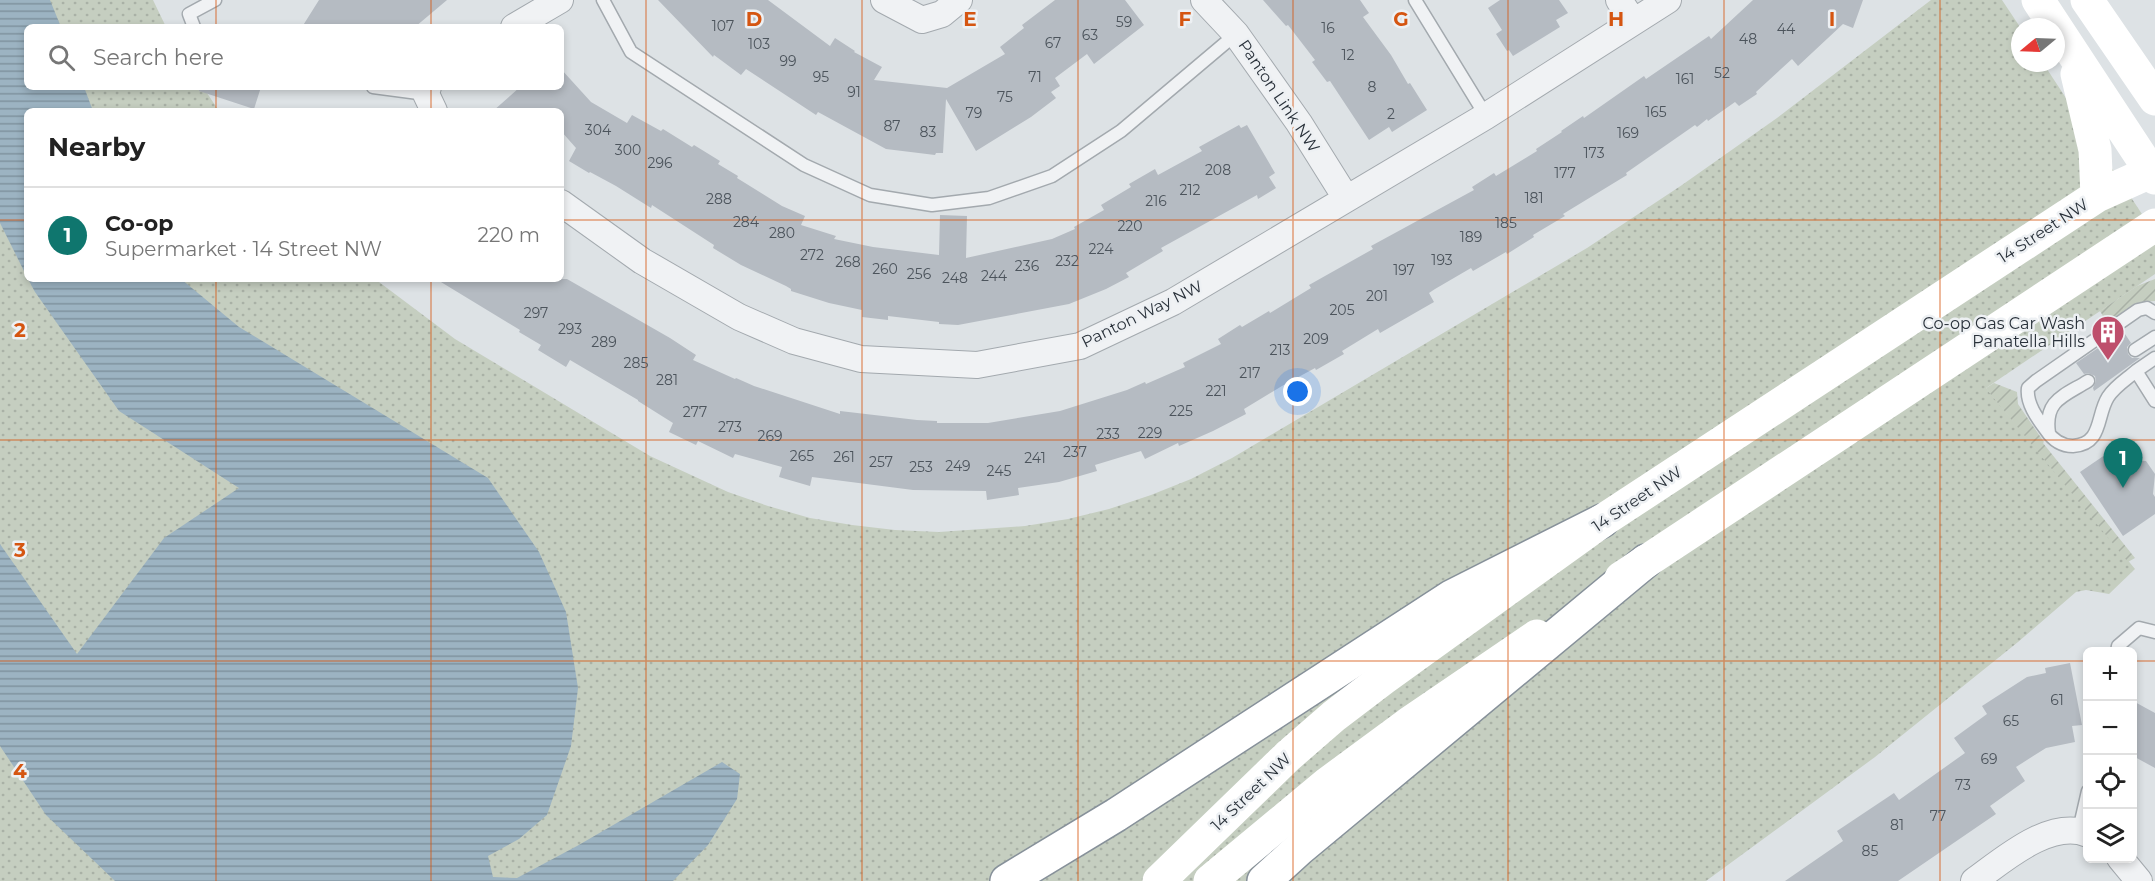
<!DOCTYPE html>
<meta charset="utf-8">
<style>
body{margin:0;font-family:Montserrat,sans-serif;background:#f6f6f6;color:#222}
.controls{position:absolute;right:18px;bottom:18px;display:grid;overflow:hidden;border-radius:9px;box-shadow:0 3px 9px #0003}
.controls button{width:54px;height:54px;display:grid;place-items:center;padding:0;border:0;border-bottom:2px solid #e0e0e0;background:#fff;color:#222;font:30px sans-serif}
.compass{position:absolute;left:2011px;top:18px;width:54px;height:54px;border-radius:50%;background:#fff;box-shadow:0 3px 9px #0003;rotate:251deg}
.you{position:absolute;left:1298px;top:392px;width:21px;height:21px;margin:-15px;border:4px solid #fff;border-radius:50%;background:#1a73e8;box-shadow:0 0 0 9px #1a73e833}
.badge{display:grid;place-items:center;width:39px;height:39px;border-radius:50%;background:#0f766e;color:#fff;font-size:20px;font-weight:700}
.pin{position:absolute;translate:-50% -50px;filter:drop-shadow(0 2px 3px #0008)}
.pin::after{content:'';position:absolute;top:32px;width:21px;height:18px;background:inherit;clip-path:polygon(0 0,100% 0,50% 100%)}
.list{margin:0;padding:0;list-style:none}
h2{display:flex;justify-content:space-between;align-items:center;height:78px;margin:0;padding:0 24px;font-size:26px}
h2 small{font-size:20px;font-weight:400;color:#767676}
.list li{display:grid;grid-template-columns:39px 1fr auto;gap:18px;align-items:center;box-sizing:border-box;height:96px;padding:0 24px;border-top:2px solid #e0e0e0}
.list b{display:block;font-size:22px;white-space:nowrap}
.list p{margin:0;font-size:20px;white-space:nowrap;color:#767676}
.list em{font-size:20px;font-style:normal;color:#767676}
.icon{flex:none;width:33px;height:33px;fill:none;stroke:currentColor;stroke-width:2;stroke-linecap:round;stroke-linejoin:round}
.map{position:relative;flex:none;width:2155px;height:881px;overflow:hidden}
.search{position:absolute;background:#fff;box-shadow:0 3px 9px #0003;left:24px;top:24px;width:540px;height:66px;display:flex;align-items:center;gap:15px;box-sizing:border-box;padding:0 21px;border-radius:9px;color:#767676;font-size:22px}
.panel{position:absolute;background:#fff;box-shadow:0 3px 9px #0003;left:24px;top:108px;width:540px;height:174px;border-radius:9px}
.map>svg:first-child{display:block}
.grass{fill:url(#grass-dots)}
.garden{fill:url(#garden-furrows)}
.water{fill:url(#water-rules)}
.building{fill:#b5bbc2}
.lines{fill:none;stroke-linecap:round;stroke-linejoin:round}
.lane-casing{stroke:#a3a9ae;stroke-width:15}
.street-casing{stroke:#a3a9ae;stroke-width:28}
.highway-casing{stroke:#87919a;stroke-width:36}
.lane{stroke:#f0f2f4;stroke-width:12}
.street{stroke:#f0f2f4;stroke-width:26}
.secondary{stroke:#fff;stroke-width:33}
.highway{stroke:#fff;stroke-width:33}
.grid{fill:none;stroke:#d55511;stroke-width:1.5;stroke-opacity:0.55}
.labels{text-anchor:middle;dominant-baseline:central;stroke-width:5;stroke-linejoin:round;paint-order:stroke}
.number-label{font-size:14px;fill:#4c545c}
.street-label{font-size:16px;fill:#29313a;stroke:#edf0f3}
.poi-label{font-size:16px;fill:#29313a;stroke:#edf0f3;text-anchor:end}
.grid-label{font-size:20px;text-anchor:middle;font-weight:bold;fill:#d55511;stroke:#edf0f3;stroke-width:5;stroke-linejoin:round;paint-order:stroke}
</style>
<div class="map">
<svg width="2155" height="881" viewBox="0 0 2155 881">
<defs>
<pattern id="grass-dots" width="8" height="8" patternUnits="userSpaceOnUse" patternTransform="scale(1.5)"><rect width="8" height="8" fill="#c5cec0"/><path d="M2 2h.1M6 6h.1" fill="none" stroke="#a9b1a6" stroke-width="1.8" stroke-linecap="round"/></pattern>
<pattern id="garden-furrows" width="10" height="10" patternUnits="userSpaceOnUse" patternTransform="scale(1.5)"><rect width="10" height="10" fill="#c5cec0"/><path d="M-1 1l2-2M0 10L10 0M9 11l2-2" fill="none" stroke="#a9b1a6"/></pattern>
<pattern id="water-rules" width="6" height="5" patternUnits="userSpaceOnUse" patternTransform="scale(1.5)"><rect width="6" height="5" fill="#9cb3c2"/><path d="M0 2.5h6" fill="none" stroke="#7f929f"/></pattern>
</defs>
<rect width="100%" height="100%" fill="#dde2e5"/>
<path class="grass" d="M 0,0 L 153,0 L 166,27 L 27,27 L 27,87 L 203,87 L 219,111 L 27,111 L 27,279 L 375,279 L 455,339 L 650,456 L 728,492 L 768,506 L 810,518 L 852,525 L 895,530 L 939,532 L 1025,526 L 1068,519 L 1109,509 L 1151,495 L 1191,479 L 1232,458 L 1587,248 L 1682,185 L 1777,118 L 1931,0 L 2002,0 L 2020,27 L 2020,63 L 2043,63 L 2155,234 L 2155,274 L 1986,388 L 2135,569 L 2109,594 L 2086,590 L 2076,592 L 2018,642 L 1875,757 L 1706,881 L 0,881 Z"/>
<path class="garden" d="M 2155,279 L 2155,301 L 2140,302 L 2107,323 L 2100,311 L 2137,286 Z
M 1994,383 L 2017,392 L 2018,404 L 2044,442 L 2043,443 L 2135,558 L 2128,562 L 1988,391 L 1986,388 Z"/>
<path class="water" d="M 0,0 L 50,0 L 61,27 L 27,27 L 27,87 L 84,87 L 93,111 L 27,111 L 27,277 L 0,223 Z
M 28,279 L 181,279 L 239,327 L 488,478 L 539,552 L 566,612 L 578,688 L 571,746 L 547,815 L 519,839 L 488,856 L 493,877 L 517,878 L 577,846 L 722,762 L 740,774 L 737,799 L 708,845 L 673,881 L 115,881 L 46,815 L 0,746 L 0,544 L 77,654 L 164,538 L 239,488 L 119,411 L 35,292 Z"/>
<path class="building" d="M 319,0 L 447,0 L 415,27 L 302,27 Z
M 658,0 L 768,0 L 830,46 L 835,38 L 855,51 L 854,52 L 882,67 L 874,80 L 947,88 L 1005,54 L 1000,47 L 1024,28 L 1022,25 L 1055,0 L 1125,0 L 1144,25 L 1094,64 L 1087,54 L 1055,78 L 1060,86 L 1051,92 L 1056,98 L 1031,117 L 976,151 L 946,99 L 943,153 L 936,153 L 935,155 L 886,149 L 818,112 L 816,115 L 746,69 L 741,75 L 714,55 L 713,57 Z
M 1263,0 L 1360,0 L 1369,13 L 1363,17 L 1391,55 L 1408,84 L 1410,83 L 1427,110 L 1392,132 L 1389,127 L 1369,140 L 1330,81 L 1327,82 L 1312,62 L 1315,60 L 1288,25 L 1286,26 Z
M 1500,0 L 1559,0 L 1568,13 L 1556,20 L 1560,27 L 1513,56 L 1509,50 L 1507,51 L 1496,34 L 1502,30 L 1488,8 Z
M 1753,0 L 1863,0 L 1853,28 L 1843,24 L 1798,66 L 1792,59 L 1756,92 L 1757,94 L 1739,106 L 1735,102 L 1708,121 L 1707,119 L 1697,127 L 1695,125 L 1626,173 L 1627,175 L 1563,214 L 1565,216 L 1533,235 L 1534,237 L 1507,254 L 1506,252 L 1473,271 L 1471,268 L 1435,289 L 1429,293 L 1434,302 L 1380,333 L 1378,329 L 1342,351 L 1344,354 L 1316,370 L 1315,368 L 1282,386 L 1244,409 L 1246,414 L 1213,431 L 1179,446 L 1178,443 L 1145,459 L 1141,451 L 1095,465 L 1097,471 L 1059,482 L 1018,488 L 1019,495 L 987,500 L 986,491 L 913,490 L 812,477 L 810,486 L 779,477 L 782,467 L 735,454 L 733,458 L 698,441 L 696,445 L 669,432 L 673,423 L 638,401 L 638,400 L 570,360 L 566,367 L 538,350 L 541,345 L 519,332 L 520,330 L 436,279 L 567,279 L 670,338 L 696,355 L 693,360 L 735,379 L 736,378 L 754,386 L 840,414 L 840,411 L 917,420 L 937,421 L 937,423 L 988,423 L 1060,411 L 1127,390 L 1145,382 L 1146,384 L 1185,367 L 1183,363 L 1221,344 L 1218,339 L 1240,325 L 1242,327 L 1269,311 L 1270,313 L 1311,288 L 1309,285 L 1373,249 L 1371,246 L 1474,190 L 1472,187 L 1494,173 L 1496,176 L 1537,151 L 1536,149 L 1562,132 L 1561,131 L 1583,116 L 1584,118 L 1644,76 L 1646,79 L 1709,36 L 1711,39 Z
M 561,69 L 591,102 L 627,123 L 632,115 L 661,131 L 663,129 L 692,147 L 694,145 L 720,161 L 718,164 L 738,176 L 737,178 L 782,206 L 805,216 L 801,225 L 836,236 L 834,239 L 873,247 L 939,255 L 940,215 L 967,216 L 966,258 L 1052,239 L 1075,229 L 1074,227 L 1104,210 L 1101,205 L 1131,187 L 1129,184 L 1155,169 L 1158,175 L 1202,151 L 1199,147 L 1239,125 L 1241,128 L 1247,125 L 1275,173 L 1269,177 L 1276,188 L 1258,199 L 1257,195 L 1161,248 L 1163,251 L 1126,273 L 1129,277 L 1106,289 L 1069,304 L 958,325 L 939,324 L 939,322 L 888,316 L 888,320 L 862,317 L 862,310 L 829,303 L 791,291 L 791,289 L 786,286 L 741,265 L 713,248 L 714,245 L 652,205 L 651,208 L 616,186 L 590,172 L 589,173 L 569,161 L 576,148 L 561,131 L 561,111 L 493,111 L 520,87 L 561,87 Z
M 199,87 L 261,87 L 254,109 L 199,91 Z
M 2123,331 L 2131,343 L 2127,347 L 2128,354 L 2132,358 L 2140,358 L 2094,391 L 2093,388 L 2096,381 L 2095,376 L 2088,373 L 2084,374 L 2076,363 Z
M 2118,446 L 2128,460 L 2146,461 L 2155,474 L 2153,494 L 2155,497 L 2155,514 L 2123,536 L 2080,472 Z
M 2070,663 L 2082,725 L 2072,726 L 2075,742 L 2046,748 L 2016,767 L 2025,781 L 1990,806 L 1996,814 L 1898,881 L 1785,881 L 1843,841 L 1837,831 L 1894,793 L 1899,800 L 1965,753 L 1954,738 L 1987,714 L 1982,706 L 2027,677 L 2046,673 L 2045,668 Z
M 2133,701 L 2155,713 L 2155,768 L 2133,756 Z"/>
<g class="lines">
<defs>
<path id="lane" d="M 603,0 L 631,52 L 804,165 L 870,195 L 932,205 L 989,198 L 1052,176 L 1121,131 L 1236,34
M 1415,0 L 1486,116
M 194,27 L 189,14 L 215,0
M 373,87 L 426,94
M 2135,350 L 2155,337
M 2155,358 L 2136,371 L 2155,401
M 2136,371 C 2127,379 2115,386 2108,397 C 2096,416 2103,444 2073,446 C 2061,446 2052,439 2046,430 C 2037,418 2026,403 2028,388 L 2036,381 L 2138,310 L 2147,308 L 2155,313
M 2049,433 C 2044,400 2064,396 2088,381
M 2117,652 L 2118,646 L 2139,628 L 2155,632
M 2079,830 L 2088,791"/>
<path id="street" d="M 884,0 L 922,20 L 942,14 L 959,0
M 1204,0 L 1236,34 L 1299,123 L 1346,198
M 1619,0 L 1633,21
M 514,27 L 560,0
M 428,87 L 426,94 L 434,111
M 561,203 L 642,261 L 739,317 L 794,341 L 861,359 L 977,365 L 1080,346 L 1173,302 L 1486,116 L 1668,0
M 2120,858 L 2139,881
M 1974,881 C 2002,861 2050,818 2088,834"/>
<path id="highway" d="M 1007,881 L 1116,815 L 1451,597 L 1602,521
M 1264,881 L 1299,849 L 1646,561"/>
</defs>
<use href="#lane" class="lane-casing"/>
<use href="#street" class="street-casing"/>
<use href="#highway" class="highway-casing"/>
<use href="#lane" class="lane"/>
<use href="#street" class="street"/>
<path class="secondary" d="M 2038,0 L 2155,178
M 2087,0 L 2155,99
M 2077,74 L 2095,150 L 2097,196
M 1621,578 L 2155,225
M 1159,881 L 1288,756 L 1334,716 L 1384,678 L 1602,521 L 2097,196 L 2155,170
M 1210,881 L 1328,783 L 1408,724 L 1537,636"/>
<use href="#highway" class="highway"/>
</g>
<path class="grid" d="M 216,0 L 216,27M 431,0 L 431,27M 646,0 L 646,881M 862,0 L 862,881M 1078,0 L 1078,881M 1293,0 L 1293,881M 1508,0 L 1508,881M 1724,0 L 1724,881M 1940,0 L 1940,881M 216,87 L 216,111M 431,87 L 431,111M 0,220 L 27,220M 561,220 L 2155,220M 216,279 L 216,881M 431,279 L 431,881M 0,440 L 2155,440M 0,661 L 2088,661M 2132,661 L 2155,661"/>
<defs>
<symbol id="building-pin" viewBox="-11 -11 22 30"><path d="M0 17L-7.5 6A9.5 9.5 0 1 1 7.5 6Z" fill="#be4f6c" stroke="#edf0f3"/><path d="M-4-6H4V6H1V3H-1V6H-4ZM-2.5-4.3h1.7v1.8h-1.7ZM.8-4.3h1.7v1.8H.8ZM-2.5-1h1.7V.8h-1.7ZM.8-1h1.7V.8H.8Z" fill="#fff"/></symbol>
</defs>
<g fill-rule="evenodd">
<use href="#building-pin" x="2089" y="313" width="38" height="52"/>
</g>
<g class="labels">
<g class="number-label">
<text x="1124" y="22">59</text>
<text x="723" y="26">107</text>
<text x="1328" y="28">16</text>
<text x="1786" y="29">44</text>
<text x="1090" y="35">63</text>
<text x="1748" y="39">48</text>
<text x="1053" y="43">67</text>
<text x="759" y="44">103</text>
<text x="1348" y="55">12</text>
<text x="788" y="61">99</text>
<text x="1722" y="73">52</text>
<text x="821" y="77">95</text>
<text x="1035" y="77">71</text>
<text x="1685" y="79">161</text>
<text x="1372" y="87">8</text>
<text x="854" y="92">91</text>
<text x="1005" y="97">75</text>
<text x="1656" y="112">165</text>
<text x="974" y="113">79</text>
<text x="1391" y="114">2</text>
<text x="892" y="126">87</text>
<text x="598" y="130">304</text>
<text x="928" y="132">83</text>
<text x="1628" y="133">169</text>
<text x="628" y="150">300</text>
<text x="1594" y="153">173</text>
<text x="660" y="163">296</text>
<text x="1218" y="170">208</text>
<text x="1565" y="173">177</text>
<text x="1190" y="190">212</text>
<text x="1534" y="198">181</text>
<text x="719" y="199">288</text>
<text x="1156" y="201">216</text>
<text x="746" y="222">284</text>
<text x="1506" y="223">185</text>
<text x="1130" y="226">220</text>
<text x="782" y="233">280</text>
<text x="1471" y="237">189</text>
<text x="1101" y="249">224</text>
<text x="812" y="255">272</text>
<text x="1442" y="260">193</text>
<text x="1067" y="261">232</text>
<text x="848" y="262">268</text>
<text x="1027" y="266">236</text>
<text x="885" y="269">260</text>
<text x="1404" y="270">197</text>
<text x="919" y="274">256</text>
<text x="994" y="276">244</text>
<text x="955" y="278">248</text>
<text x="1377" y="296">201</text>
<text x="1342" y="310">205</text>
<text x="536" y="313">297</text>
<text x="570" y="329">293</text>
<text x="1316" y="339">209</text>
<text x="604" y="342">289</text>
<text x="1280" y="350">213</text>
<text x="636" y="363">285</text>
<text x="1250" y="373">217</text>
<text x="667" y="380">281</text>
<text x="1216" y="391">221</text>
<text x="1181" y="411">225</text>
<text x="695" y="412">277</text>
<text x="730" y="427">273</text>
<text x="1150" y="433">229</text>
<text x="1108" y="434">233</text>
<text x="770" y="436">269</text>
<text x="1075" y="452">237</text>
<text x="802" y="456">265</text>
<text x="844" y="457">261</text>
<text x="1035" y="458">241</text>
<text x="881" y="462">257</text>
<text x="958" y="466">249</text>
<text x="921" y="467">253</text>
<text x="999" y="471">245</text>
<text x="2057" y="700">61</text>
<text x="2011" y="721">65</text>
<text x="1989" y="759">69</text>
<text x="1963" y="785">73</text>
<text x="1938" y="816">77</text>
<text x="1897" y="825">81</text>
<text x="1870" y="851">85</text>
</g>
<g class="street-label">
<text transform="translate(1279 96) rotate(56)">Panton Link NW</text>
<text transform="translate(2043 231) rotate(-33)">14 Street NW</text>
<text transform="translate(1142 314) rotate(-26)">Panton Way NW</text>
<text transform="translate(1637 499) rotate(-34)">14 Street NW</text>
<text transform="translate(1251 792) rotate(-44)">14 Street NW</text>
</g>
<g class="poi-label">
<text x="2085" y="323">Co-op Gas Car Wash<tspan x="2085" dy="18">Panatella Hills</tspan></text>
</g>
</g>
<g class="grid-label">
<text x="754" y="26">D</text>
<text x="970" y="26">E</text>
<text x="1185" y="26">F</text>
<text x="1401" y="26">G</text>
<text x="1616" y="26">H</text>
<text x="1832" y="26">I</text>
<text x="20" y="337">2</text>
<text x="20" y="557">3</text>
<text x="20" y="778">4</text>
</g>
</svg>
<div class="controls">
<button>+</button>
<button>−</button>
<button><svg class="icon" aria-label="locate" viewBox="0 0 24 24"><circle cx="12" cy="12" r="6"/><path d="M12 2v4M12 18v4M2 12h4M18 12h4"/></svg></button>
<button><svg class="icon" aria-label="layers" viewBox="0 0 24 24"><path d="M12 4l9 5-9 5-9-5zM3 14l9 5 9-5"/></svg></button>
</div>
<svg class="compass" viewBox="-18 -18 36 36"><path d="M0-13l5 13h-10z" fill="#e53935"/><path d="M0 13l5-13h-10z" fill="#767676"/></svg>
<div class="you"></div>
<div class="pin badge" style="left:2123px;top:488px">1</div>
<div class="search"><svg class="icon" aria-label="search" viewBox="0 0 24 24"><circle cx="10" cy="10" r="6"/><path d="M15 15l6 6"/></svg>Search here</div>
<section class="panel">
<h2>Nearby<small></small></h2>
<ul class="list">
<li><span class="badge">1</span><div><b>Co-op</b><p>Supermarket · 14 Street NW</p></div><em>220 m</em></li>
</ul>
</section>
</div>
